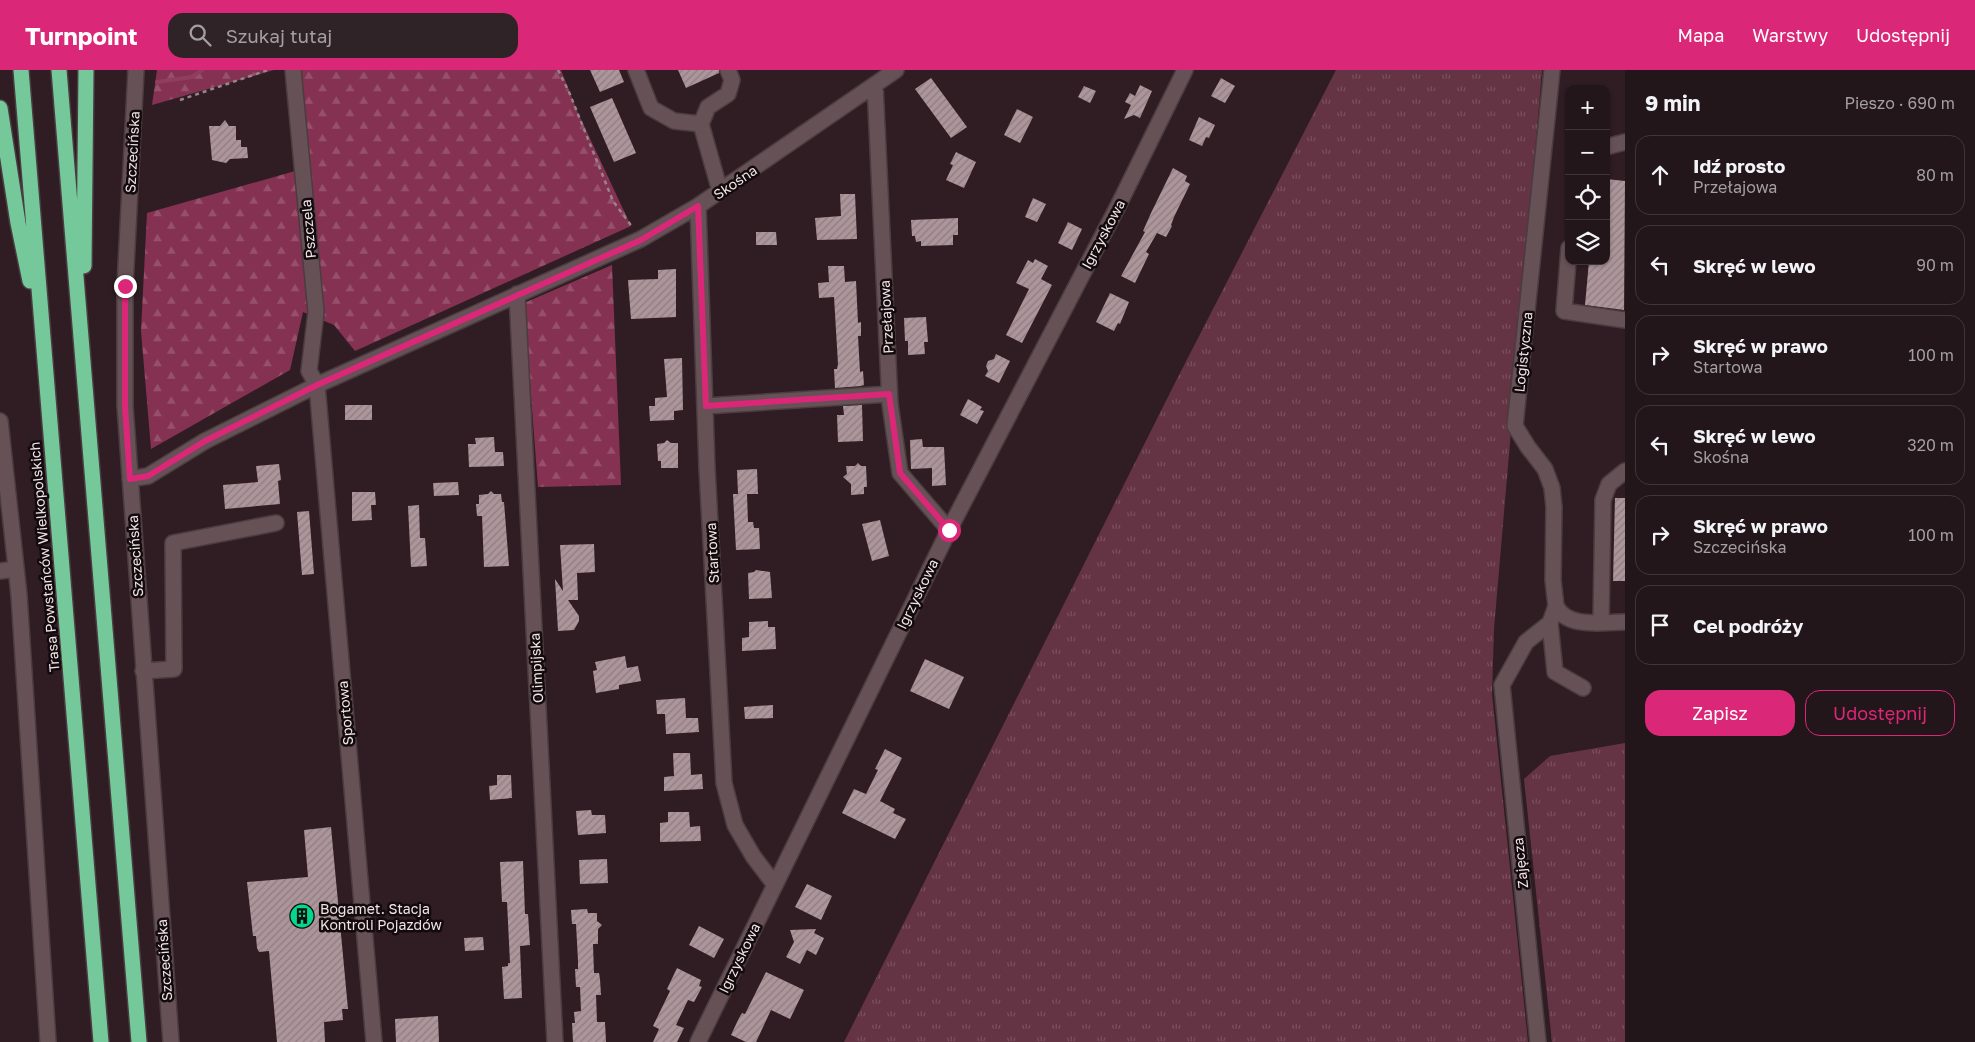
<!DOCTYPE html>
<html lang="pl">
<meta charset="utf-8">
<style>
body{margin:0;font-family:"Golos Text",sans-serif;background:#2f2327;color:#f1f3f6}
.controls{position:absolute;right:15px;top:15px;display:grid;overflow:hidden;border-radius:10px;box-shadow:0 1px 4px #0004}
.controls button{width:45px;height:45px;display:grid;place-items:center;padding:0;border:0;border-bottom:1px solid #403539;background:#23161a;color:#f1f3f6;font:25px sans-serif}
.stop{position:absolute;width:15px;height:15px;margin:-11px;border:4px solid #db2777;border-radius:50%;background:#fff}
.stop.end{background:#db2777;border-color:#fff;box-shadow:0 1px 5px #0008}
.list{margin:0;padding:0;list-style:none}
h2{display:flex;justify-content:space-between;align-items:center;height:65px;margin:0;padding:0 20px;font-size:21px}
h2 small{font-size:16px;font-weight:400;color:#a39fa2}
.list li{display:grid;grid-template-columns:32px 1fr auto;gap:15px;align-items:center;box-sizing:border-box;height:80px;margin:0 10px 10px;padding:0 10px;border:1px solid #403539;border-radius:15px}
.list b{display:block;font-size:19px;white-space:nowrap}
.list p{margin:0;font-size:16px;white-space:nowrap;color:#a39fa2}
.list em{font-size:16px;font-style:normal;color:#a39fa2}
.actions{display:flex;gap:10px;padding:15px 20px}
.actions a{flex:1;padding:11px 0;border:1px solid #db2777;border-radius:15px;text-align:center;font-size:18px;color:#db2777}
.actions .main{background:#db2777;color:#fff}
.icon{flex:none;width:28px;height:28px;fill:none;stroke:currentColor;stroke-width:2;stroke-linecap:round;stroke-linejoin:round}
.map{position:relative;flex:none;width:1625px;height:972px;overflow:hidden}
header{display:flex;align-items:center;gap:30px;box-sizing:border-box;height:70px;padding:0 25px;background:#db2777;color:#fff}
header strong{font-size:24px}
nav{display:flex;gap:28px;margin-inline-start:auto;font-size:18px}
.search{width:350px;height:45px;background:#2f2327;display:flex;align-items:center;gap:12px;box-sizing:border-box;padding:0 18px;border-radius:15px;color:#a39fa2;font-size:19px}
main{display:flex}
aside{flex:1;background:#23161a}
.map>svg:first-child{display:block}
.grass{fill:url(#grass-tufts)}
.forest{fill:url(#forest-firs)}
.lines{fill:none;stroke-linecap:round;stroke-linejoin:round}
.stream{stroke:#913d5d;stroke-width:4}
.building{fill:url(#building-hatch)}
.minor-casing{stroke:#4a3c40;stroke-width:18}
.highway-casing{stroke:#4a3c40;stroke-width:18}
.path{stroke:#95868b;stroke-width:2.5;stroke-dasharray:4 4;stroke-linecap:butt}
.minor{stroke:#665157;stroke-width:15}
.highway{stroke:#74c89a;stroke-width:15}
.route{stroke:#db2777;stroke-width:6}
.labels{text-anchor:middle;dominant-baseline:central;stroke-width:5;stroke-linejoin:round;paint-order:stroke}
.street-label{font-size:14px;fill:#f0e3e6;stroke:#120a0c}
.poi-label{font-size:14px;fill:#f0e3e6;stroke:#120a0c;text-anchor:start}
</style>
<header>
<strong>Turnpoint</strong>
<div class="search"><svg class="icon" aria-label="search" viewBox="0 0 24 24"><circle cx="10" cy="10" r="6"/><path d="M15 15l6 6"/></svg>Szukaj tutaj</div>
<nav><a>Mapa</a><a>Warstwy</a><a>Udostępnij</a></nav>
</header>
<main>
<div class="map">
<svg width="1625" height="972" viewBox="0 0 1625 972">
<defs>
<pattern id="grass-tufts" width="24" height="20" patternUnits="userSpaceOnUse" patternTransform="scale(1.25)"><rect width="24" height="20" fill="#643344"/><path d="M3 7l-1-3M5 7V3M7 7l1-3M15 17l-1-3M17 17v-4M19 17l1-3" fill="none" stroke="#7a505f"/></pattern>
<pattern id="forest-firs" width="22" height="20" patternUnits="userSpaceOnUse" patternTransform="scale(1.25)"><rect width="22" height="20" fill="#853252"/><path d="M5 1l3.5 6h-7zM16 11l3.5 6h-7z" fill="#97506b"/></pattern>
<pattern id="building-hatch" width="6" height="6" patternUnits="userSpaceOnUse" patternTransform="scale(1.25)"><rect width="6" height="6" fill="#ac959b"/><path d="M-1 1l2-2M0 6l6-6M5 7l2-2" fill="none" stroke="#8e7d81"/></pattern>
</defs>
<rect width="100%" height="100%" fill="#2f1d23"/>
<path class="grass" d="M 1336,0 L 1542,0 L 1494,559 L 1492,624 L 1528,972 L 844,972 L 1178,307 Z
M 1625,673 L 1625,972 L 1552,972 L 1524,709 L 1550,686 Z"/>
<path class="forest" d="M 157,0 L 274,0 L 152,35 Z
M 293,0 L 561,0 L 578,43 L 631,156 L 355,281 L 334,255 L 303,242 L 290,300 L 151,379 L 141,261 L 147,143 L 302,99 Z
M 612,195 L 621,415 L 538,417 L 524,233 Z"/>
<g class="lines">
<path class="stream" d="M 157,12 L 192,7 L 202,0"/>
</g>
<path class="building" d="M 590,0 L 619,0 L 624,12 L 600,22 Z
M 678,0 L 719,0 L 719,3 L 686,18 Z
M 931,8 L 967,57 L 951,68 L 915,19 Z
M 1221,8 L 1235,16 L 1225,33 L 1211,26 Z
M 1140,15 L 1152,21 L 1140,48 L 1134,45 L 1124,49 L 1131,35 L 1125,32 L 1130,23 L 1135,26 Z
M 1084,16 L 1096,21 L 1090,33 L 1078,27 Z
M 612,28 L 636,83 L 614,92 L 590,37 Z
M 1017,39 L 1033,47 L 1020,73 L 1004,65 Z
M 1199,47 L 1215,55 L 1209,68 L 1206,67 L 1202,76 L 1189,70 Z
M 225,50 L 229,56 L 236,56 L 236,70 L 241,70 L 241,77 L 247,77 L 248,88 L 230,89 L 226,93 L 212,90 L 209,56 L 220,56 Z
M 956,82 L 976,92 L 964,118 L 946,110 L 953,95 L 950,94 Z
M 1173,98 L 1187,106 L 1185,111 L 1190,114 L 1174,147 L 1171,155 L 1172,156 L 1166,167 L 1157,163 L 1146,182 L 1149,184 L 1135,213 L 1121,206 L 1145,162 L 1143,161 L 1151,143 Z
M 1606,109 L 1625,111 L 1624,240 L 1585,235 L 1589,191 L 1606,191 Z
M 840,124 L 855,124 L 857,169 L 817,170 L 815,148 L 841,146 Z
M 1033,128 L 1046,134 L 1037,152 L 1025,147 Z
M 958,148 L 958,165 L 953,165 L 953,175 L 921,176 L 921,171 L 916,172 L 915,166 L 912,166 L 911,150 Z
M 1068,152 L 1082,159 L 1072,180 L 1058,173 Z
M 756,162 L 776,162 L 777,175 L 756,175 Z
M 1035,189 L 1048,196 L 1041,209 L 1052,215 L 1022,273 L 1006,265 L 1029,219 L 1016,213 L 1028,190 L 1033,193 Z
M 828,196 L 844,196 L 845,212 L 856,211 L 858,253 L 861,252 L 861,266 L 858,266 L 860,302 L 863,301 L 864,315 L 861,316 L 835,318 L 834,299 L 837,299 L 838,294 L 834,227 L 819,228 L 818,213 L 829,212 Z
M 676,199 L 676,247 L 631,249 L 628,210 L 658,209 L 658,200 Z
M 1110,223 L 1129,232 L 1120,254 L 1118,253 L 1114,261 L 1096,252 Z
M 926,247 L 928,272 L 924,272 L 925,284 L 908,285 L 908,271 L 905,271 L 904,248 Z
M 996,284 L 1010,291 L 999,313 L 985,306 L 988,301 L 986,296 L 988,291 L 994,289 Z
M 682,288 L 683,340 L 674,341 L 674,350 L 650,351 L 649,336 L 655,336 L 655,328 L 667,327 L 664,289 Z
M 968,329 L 982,337 L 980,340 L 984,341 L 977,354 L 960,345 Z
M 345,335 L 372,335 L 372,350 L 345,350 Z
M 862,335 L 863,371 L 838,372 L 837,345 L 844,345 L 843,336 Z
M 494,367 L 495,382 L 503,382 L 504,396 L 469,397 L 468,374 L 476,374 L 475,368 Z
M 922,369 L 923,377 L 944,377 L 946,415 L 932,416 L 932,398 L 911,399 L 910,370 Z
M 667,370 L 671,373 L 678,373 L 678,398 L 661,398 L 661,391 L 658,391 L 657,374 L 664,373 Z
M 858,393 L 861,396 L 866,396 L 867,417 L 864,417 L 864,424 L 851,425 L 851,414 L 843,407 L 847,404 L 846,396 L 855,396 Z
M 279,394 L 281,410 L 278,411 L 280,434 L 225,439 L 223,415 L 258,412 L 256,396 Z
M 757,399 L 758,424 L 747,424 L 748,452 L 753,452 L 754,458 L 759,458 L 760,479 L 736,480 L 733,424 L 738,424 L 737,400 Z
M 458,412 L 459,425 L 434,426 L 433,413 Z
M 491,421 L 494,424 L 501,424 L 502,432 L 504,432 L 509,496 L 484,497 L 482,446 L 477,446 L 476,434 L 479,434 L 479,425 L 488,424 Z
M 352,422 L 375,422 L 376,435 L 371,435 L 372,450 L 352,451 Z
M 1615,428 L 1625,428 L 1625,511 L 1613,511 Z
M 419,435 L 420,468 L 425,468 L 427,496 L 411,497 L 408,436 Z
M 309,441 L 314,504 L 302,505 L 297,442 Z
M 880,450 L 889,486 L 872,491 L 862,454 Z
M 594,474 L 595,502 L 577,503 L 578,530 L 568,530 L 579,546 L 579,551 L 574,560 L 558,561 L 555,509 L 563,521 L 560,475 Z
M 756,500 L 770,502 L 772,528 L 749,529 L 748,503 L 754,502 Z
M 768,551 L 768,557 L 775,557 L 776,579 L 742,581 L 742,568 L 749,567 L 749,552 Z
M 625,586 L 627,598 L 638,596 L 641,611 L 619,615 L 619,619 L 596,623 L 593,601 L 597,600 L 595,592 Z
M 925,589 L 964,607 L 949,639 L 910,621 Z
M 685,628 L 686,648 L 698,648 L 699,662 L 666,664 L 665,644 L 657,644 L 656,630 Z
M 773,635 L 773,648 L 745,649 L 744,637 Z
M 885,679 L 902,688 L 880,731 L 895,739 L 893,743 L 906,749 L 895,769 L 842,743 L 854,719 L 866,724 L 878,700 L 875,699 Z
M 673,683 L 690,683 L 691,705 L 702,704 L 703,719 L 664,721 L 664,707 L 674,706 Z
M 497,705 L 511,705 L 512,728 L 490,730 L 489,716 L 497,715 Z
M 591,740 L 592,745 L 605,745 L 606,763 L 578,765 L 576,741 Z
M 668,742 L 689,742 L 690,757 L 700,756 L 701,771 L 660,772 L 660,753 L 668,752 Z
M 331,757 L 348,939 L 342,939 L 343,950 L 324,952 L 325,972 L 277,972 L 269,881 L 259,882 L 257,878 L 256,866 L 253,866 L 247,812 L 308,807 L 304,760 Z
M 607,789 L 608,813 L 580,814 L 579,790 Z
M 523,791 L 525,844 L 528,844 L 530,875 L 520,876 L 522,928 L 504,929 L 502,897 L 508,896 L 508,893 L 510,893 L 507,832 L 502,832 L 500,792 Z
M 807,814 L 832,826 L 821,850 L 795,837 Z
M 587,839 L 588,843 L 597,843 L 597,851 L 602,855 L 598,859 L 598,874 L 593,874 L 594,903 L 599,903 L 600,909 L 601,925 L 596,925 L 597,952 L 605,952 L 606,972 L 573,972 L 572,953 L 575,953 L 574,942 L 581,941 L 580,917 L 576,917 L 575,899 L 578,899 L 578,891 L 576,854 L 572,854 L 571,840 Z
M 699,856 L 724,869 L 714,888 L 689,875 Z
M 816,859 L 814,863 L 824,868 L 816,885 L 807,880 L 800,894 L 786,887 L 794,872 L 790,860 Z
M 483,867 L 484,880 L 465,881 L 464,868 Z
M 677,898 L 701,910 L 699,916 L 702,917 L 694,932 L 688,930 L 676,955 L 684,958 L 677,972 L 653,972 L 659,959 L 653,956 L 670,921 L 667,919 Z
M 766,902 L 804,920 L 790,949 L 771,940 L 756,972 L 746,972 L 731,965 L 739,948 L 742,943 L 745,944 Z
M 438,946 L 439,972 L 396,972 L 395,949 Z"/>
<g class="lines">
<defs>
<path id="minor" d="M 136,0 L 125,216 L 125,336 L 171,972
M 293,0 L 316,242 L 309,301 L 317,315 L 374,972
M 636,0 L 651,38 L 674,51 L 701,54
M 1552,0 L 1515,356 L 1528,377 L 1545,399 L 1552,418 L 1554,437 L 1553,510 L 1556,536 L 1550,553 L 1555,602 L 1583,618
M 875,15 L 890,334 L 900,403 L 949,460
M 1606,77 L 1625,72
M 720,121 L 701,54 L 708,37 L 728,24 L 732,10 L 728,0
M 698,136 L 707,398 L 724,713 L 735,755 L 753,786 L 775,815
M 1569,178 L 1564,241 L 1625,250
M 517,224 L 555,972
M 706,336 L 889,324
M 0,351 L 19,525 L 48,972
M 130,409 L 148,406 L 205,371 L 317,315 L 641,169 L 698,136 L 896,0
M 0,501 L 16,499
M 1556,536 C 1567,559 1603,552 1625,552
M 1601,552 L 1603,430 L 1609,414 L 1625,401
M 143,601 L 174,599 L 173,473 L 276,453
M 698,972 L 949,460 L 1119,134 L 1185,0
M 1538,972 L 1502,615 L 1526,572 L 1550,553"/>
<path id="highway" d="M 21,0 L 101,972
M 59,0 L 139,972
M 0,38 L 18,153 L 30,211
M 84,196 L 86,0"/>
</defs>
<use href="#minor" class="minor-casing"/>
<use href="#highway" class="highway-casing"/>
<path class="path" d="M 558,0 L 569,22 L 613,131 L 633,158
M 180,30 L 268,0"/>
<use href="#minor" class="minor"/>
<use href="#highway" class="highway"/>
</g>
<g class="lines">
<path class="route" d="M 125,216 L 125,336 L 130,409 L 148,406 L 205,371 L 317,315 L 641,170 L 698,136 L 706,336 L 889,324 L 900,403 L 949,460"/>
</g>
<defs>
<symbol id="building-disc" viewBox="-11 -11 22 22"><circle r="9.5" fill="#02d98b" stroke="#120a0c"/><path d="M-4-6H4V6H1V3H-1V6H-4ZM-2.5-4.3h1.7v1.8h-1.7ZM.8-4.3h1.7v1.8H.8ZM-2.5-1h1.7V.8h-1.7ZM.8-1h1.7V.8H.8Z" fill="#111"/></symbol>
</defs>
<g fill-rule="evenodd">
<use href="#building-disc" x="288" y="832" width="28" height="28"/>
</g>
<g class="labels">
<g class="street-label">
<text transform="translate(132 82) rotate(-87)">Szczecińska</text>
<text transform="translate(735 112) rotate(-34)">Skośna</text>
<text transform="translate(308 159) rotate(-95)">Pszczela</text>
<text transform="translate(1103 164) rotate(-62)">Igrzyskowa</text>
<text transform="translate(886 247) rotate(-93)">Przełajowa</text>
<text transform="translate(1523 282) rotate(-84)">Logistyczna</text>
<text transform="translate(712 483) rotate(-93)">Startowa</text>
<text transform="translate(135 486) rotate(-94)">Szczecińska</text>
<text transform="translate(44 487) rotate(-95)">Trasa Powstańców Wielkopolskich</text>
<text transform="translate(917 524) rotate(-64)">Igrzyskowa</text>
<text transform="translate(536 598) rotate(-93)">Olimpijska</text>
<text transform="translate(345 643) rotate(-95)">Sportowa</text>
<text transform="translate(1520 793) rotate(-96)">Zajęcza</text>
<text transform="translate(739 888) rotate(-64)">Igrzyskowa</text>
<text transform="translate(164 890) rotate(-94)">Szczecińska</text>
</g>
<g class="poi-label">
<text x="320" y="838">Bogamet. Stacja<tspan x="320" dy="16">Kontroli Pojazdów</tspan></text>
</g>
</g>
</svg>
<div class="controls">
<button>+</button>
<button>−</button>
<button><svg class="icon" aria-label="locate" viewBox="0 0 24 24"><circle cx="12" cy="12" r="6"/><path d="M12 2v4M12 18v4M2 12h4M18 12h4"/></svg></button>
<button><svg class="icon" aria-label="layers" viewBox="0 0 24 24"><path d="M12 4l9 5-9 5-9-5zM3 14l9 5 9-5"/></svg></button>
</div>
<div class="stop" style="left:949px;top:460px"></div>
<div class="stop end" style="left:125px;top:216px"></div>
</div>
<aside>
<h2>9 min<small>Pieszo · 690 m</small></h2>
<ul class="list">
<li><svg class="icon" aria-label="ahead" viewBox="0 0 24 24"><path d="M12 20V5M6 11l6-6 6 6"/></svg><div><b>Idź prosto</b><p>Przełajowa</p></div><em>80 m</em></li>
<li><svg class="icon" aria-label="left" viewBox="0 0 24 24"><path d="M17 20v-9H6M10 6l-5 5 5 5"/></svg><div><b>Skręć w lewo</b></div><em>90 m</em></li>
<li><svg class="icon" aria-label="right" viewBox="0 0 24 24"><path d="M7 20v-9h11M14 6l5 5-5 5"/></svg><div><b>Skręć w prawo</b><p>Startowa</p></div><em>100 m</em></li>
<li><svg class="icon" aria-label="left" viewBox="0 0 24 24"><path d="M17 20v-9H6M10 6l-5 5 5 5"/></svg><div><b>Skręć w lewo</b><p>Skośna</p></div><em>320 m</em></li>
<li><svg class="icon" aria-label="right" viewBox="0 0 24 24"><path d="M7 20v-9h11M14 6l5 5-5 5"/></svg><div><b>Skręć w prawo</b><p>Szczecińska</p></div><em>100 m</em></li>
<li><svg class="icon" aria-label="arrive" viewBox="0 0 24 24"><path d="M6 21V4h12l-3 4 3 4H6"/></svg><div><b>Cel podróży</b></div></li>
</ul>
<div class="actions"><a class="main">Zapisz</a><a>Udostępnij</a></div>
</aside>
</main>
